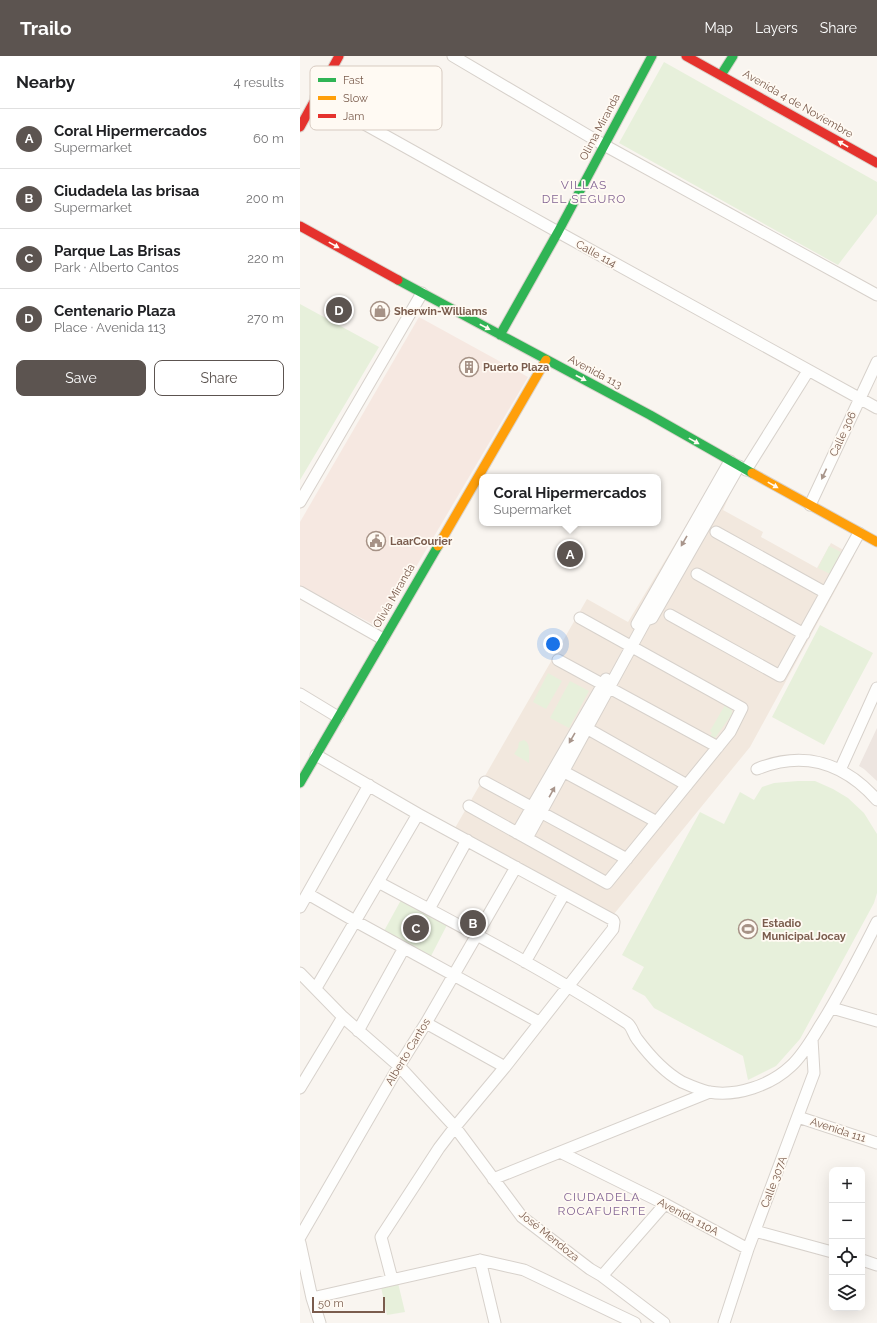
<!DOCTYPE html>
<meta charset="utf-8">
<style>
body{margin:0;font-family:Raleway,sans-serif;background:#f2f2f2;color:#202124}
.controls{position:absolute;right:12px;bottom:12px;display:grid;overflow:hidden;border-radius:8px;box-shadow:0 4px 16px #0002}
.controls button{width:36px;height:36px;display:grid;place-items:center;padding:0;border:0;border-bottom:1px solid #e0e0e0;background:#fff;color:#202124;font:20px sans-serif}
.scale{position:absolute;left:12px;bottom:10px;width:73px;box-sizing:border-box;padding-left:4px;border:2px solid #7a5c4d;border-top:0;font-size:11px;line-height:14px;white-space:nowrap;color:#7a5c4d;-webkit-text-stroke:3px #fffaf3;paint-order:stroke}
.you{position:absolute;left:253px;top:588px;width:14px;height:14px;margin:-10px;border:3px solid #fff;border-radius:50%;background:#1a73e8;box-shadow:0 0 0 6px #1a73e833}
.badge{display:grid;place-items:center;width:26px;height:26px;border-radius:50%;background:#5c5450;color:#fff;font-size:13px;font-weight:700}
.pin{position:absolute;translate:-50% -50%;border:2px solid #fff;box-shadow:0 1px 4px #0006}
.popup{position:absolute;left:179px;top:418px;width:182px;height:52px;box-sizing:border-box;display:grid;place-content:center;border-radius:8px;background:#fff;filter:drop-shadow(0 1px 3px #0005);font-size:13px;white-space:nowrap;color:#757577}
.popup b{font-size:15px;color:#202124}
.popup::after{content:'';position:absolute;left:50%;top:100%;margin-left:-8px;border:8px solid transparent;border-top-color:#fff}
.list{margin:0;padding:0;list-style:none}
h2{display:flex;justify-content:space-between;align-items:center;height:52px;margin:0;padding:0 16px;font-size:17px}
h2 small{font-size:13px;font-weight:400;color:#757577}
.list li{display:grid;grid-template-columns:26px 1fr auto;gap:12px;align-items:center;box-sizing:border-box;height:60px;padding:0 16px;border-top:1px solid #e0e0e0}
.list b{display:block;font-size:15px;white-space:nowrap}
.list p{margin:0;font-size:13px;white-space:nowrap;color:#757577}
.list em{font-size:13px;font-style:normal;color:#757577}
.actions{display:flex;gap:8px;padding:12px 16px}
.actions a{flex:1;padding:9px 0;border:1px solid #5c5450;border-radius:8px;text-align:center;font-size:14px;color:#5c5450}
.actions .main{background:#5c5450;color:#fff}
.icon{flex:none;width:22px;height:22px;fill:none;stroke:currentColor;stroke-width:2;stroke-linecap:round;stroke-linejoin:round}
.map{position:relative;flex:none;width:577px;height:1267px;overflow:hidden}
header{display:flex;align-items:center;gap:24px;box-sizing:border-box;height:56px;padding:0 20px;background:#5c5450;color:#fff}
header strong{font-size:19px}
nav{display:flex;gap:22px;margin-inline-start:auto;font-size:14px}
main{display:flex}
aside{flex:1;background:#fff}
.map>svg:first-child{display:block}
.residential{fill:#f2e8de}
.commercial{fill:#f6e8e1}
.industrial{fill:#ede5e0}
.green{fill:#e7f0db}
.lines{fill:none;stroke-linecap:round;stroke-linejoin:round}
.street-casing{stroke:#d7d1cb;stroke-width:13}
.fast-casing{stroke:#d9d2cb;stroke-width:11}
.slow-casing{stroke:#d9d2cb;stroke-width:11}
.jam-casing{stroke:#d9d2cb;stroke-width:11}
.street{stroke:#fefefd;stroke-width:11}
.fast{stroke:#30b455;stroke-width:9}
.slow{stroke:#ff9f0a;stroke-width:9}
.jam{stroke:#e5322d;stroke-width:9}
.oneway{fill:#fffaf3}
.oneway2{fill:#a8958b}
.labels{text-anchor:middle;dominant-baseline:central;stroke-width:3.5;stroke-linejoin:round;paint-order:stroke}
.street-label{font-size:11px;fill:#7a5c4d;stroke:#fffaf3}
.poi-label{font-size:11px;font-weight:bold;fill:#7a5c4d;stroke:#fffaf3;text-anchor:start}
.neighbourhood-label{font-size:12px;letter-spacing:1px;fill:#846695;stroke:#fffaf3}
.key{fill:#fffaf3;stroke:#d7cbc1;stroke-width:1}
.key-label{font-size:11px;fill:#7a5c4d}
</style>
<header>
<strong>Trailo</strong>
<nav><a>Map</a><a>Layers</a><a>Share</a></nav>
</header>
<main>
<aside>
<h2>Nearby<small>4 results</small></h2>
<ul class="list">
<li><span class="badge">A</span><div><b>Coral Hipermercados</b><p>Supermarket</p></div><em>60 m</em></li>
<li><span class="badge">B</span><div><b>Ciudadela las brisaa</b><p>Supermarket</p></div><em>200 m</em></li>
<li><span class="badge">C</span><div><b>Parque Las Brisas</b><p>Park · Alberto Cantos</p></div><em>220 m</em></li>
<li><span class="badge">D</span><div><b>Centenario Plaza</b><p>Place · Avenida 113</p></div><em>270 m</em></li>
</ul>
<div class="actions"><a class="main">Save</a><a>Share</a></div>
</aside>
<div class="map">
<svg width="577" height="1267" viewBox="0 0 577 1267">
<rect width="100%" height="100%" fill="#f9f5f0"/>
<path class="residential" d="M 414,423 L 432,434 L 423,454 L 463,476 L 461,481 L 517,512 L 531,487 L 554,500 L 450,691 L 314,858 L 155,772 L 287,543 L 328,566 Z"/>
<path class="commercial" d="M 119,261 L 228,321 L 80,572 L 0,530 L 0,466 Z"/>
<path class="industrial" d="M 577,672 L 577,725 L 564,713 L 559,710 Z"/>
<path class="green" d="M 364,6 L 577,126 L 577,158 L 538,209 L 319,87 Z
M 0,248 L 79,291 L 0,424 Z
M 529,490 L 541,496 L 530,518 L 518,512 Z
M 520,569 L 573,597 L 524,689 L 472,661 Z
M 248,617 L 262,625 L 246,653 L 233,646 Z
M 270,625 L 289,635 L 269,672 L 250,662 Z
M 425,649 L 432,654 L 432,658 L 415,682 L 410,680 L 412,677 L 410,675 Z
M 224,684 C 231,687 229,699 229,707 L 214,698 L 218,692 L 219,686 Z
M 498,725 L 515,725 L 533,733 L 548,742 L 564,757 L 577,778 L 577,837 L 574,847 L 500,983 L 476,1010 L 448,1024 L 443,1000 L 354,952 L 345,940 L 332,933 L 344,911 L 322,899 L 400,756 L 424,768 L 440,736 L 454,744 L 462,731 L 474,727 Z
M 101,844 L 147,869 L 131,900 L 84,875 Z
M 98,1227 L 105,1256 L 87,1259 L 81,1231 Z"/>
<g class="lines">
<defs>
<path id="street" d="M 153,0 L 304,89 L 577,239
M 16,41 L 258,176 L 577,352
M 446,414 L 508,315
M 0,446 L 122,237
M 510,449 L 577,306
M 416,476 L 526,537
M 397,518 L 504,578
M 0,536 L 83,583
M 370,559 L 480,620 L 559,477
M 337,568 L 430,405
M 258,604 L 418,691
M 0,638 L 38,661
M 281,669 L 387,729
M 16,699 L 118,758 L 313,864 L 314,866 L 313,873 L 205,1011 L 155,1071 L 222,1161 L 290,1213 L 302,1220 L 364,1267
M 257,712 L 357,766
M 457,713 C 504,694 544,707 577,744
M 540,714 L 577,632
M 185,726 L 327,803
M 169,750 L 307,827 L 430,676 L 442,652 L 280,562
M 217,777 L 306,623
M 227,782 L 346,564 L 352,562 L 439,410
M 78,826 C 162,871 247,915 327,967 C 332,970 333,978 337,983 C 349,999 364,1016 382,1026 C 391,1030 400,1034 409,1036 C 437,1041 471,1029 491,1010 C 503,999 512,983 520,970 C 541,937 559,901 577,866
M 8,838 L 55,865 L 239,966
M 0,851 L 69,729
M 129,853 L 167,784
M 225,906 L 264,838
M 0,917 L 43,961 L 99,1010 L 155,1071 L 139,1092 L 81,1181 L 92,1223
M 16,932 L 118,758
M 532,952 L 577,965
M 126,967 L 205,1011
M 58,975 L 104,892
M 0,1032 L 43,961
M 498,1061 L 577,1087
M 262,1097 L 365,1148 L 448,1193
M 193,1123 L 410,1036
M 455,1175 L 532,1196
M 0,1181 L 99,1010 L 126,967 L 216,811
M 0,1187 L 12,1242 L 20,1267
M 180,1204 L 195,1267
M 562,1204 L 577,1209
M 302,1220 L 365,1148
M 12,1242 L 180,1204 L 224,1214 L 335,1267
M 424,1267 L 448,1193 L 514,1017 L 512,983"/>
<path id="fast" d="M 421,19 L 433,0
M 98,224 L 350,359 L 452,417
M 200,279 L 258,176 L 352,0
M 0,727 L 138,490"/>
<path id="slow" d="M 452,417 L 577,486
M 138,490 L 246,304"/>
<path id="jam" d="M 386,0 L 577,107
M 0,71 L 39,0
M 0,170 L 98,224"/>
</defs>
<use href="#street" class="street-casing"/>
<use href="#fast" class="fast-casing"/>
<use href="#slow" class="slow-casing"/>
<use href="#jam" class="jam-casing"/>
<use href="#street" class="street"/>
<use href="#fast" class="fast"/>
<use href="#slow" class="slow"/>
<use href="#jam" class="jam"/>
</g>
<defs><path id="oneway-solid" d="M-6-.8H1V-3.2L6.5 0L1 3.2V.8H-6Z"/></defs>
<g class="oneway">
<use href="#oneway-solid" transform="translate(543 88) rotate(-150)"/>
<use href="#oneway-solid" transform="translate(34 189) rotate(29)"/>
<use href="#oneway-solid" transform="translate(185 271) rotate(28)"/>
<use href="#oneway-solid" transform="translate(281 322) rotate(28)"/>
<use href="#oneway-solid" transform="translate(394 385) rotate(29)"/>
<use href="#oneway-solid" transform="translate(473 429) rotate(29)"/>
</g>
<g class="oneway2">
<use href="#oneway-solid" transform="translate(524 418) rotate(115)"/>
<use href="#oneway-solid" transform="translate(384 485) rotate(120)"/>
<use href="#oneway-solid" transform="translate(272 682) rotate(120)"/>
<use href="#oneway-solid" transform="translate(252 736) rotate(-61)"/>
</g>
<defs>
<symbol id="shop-ring" viewBox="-11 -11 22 22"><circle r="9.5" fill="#fffaf3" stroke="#a69286" stroke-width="1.5"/><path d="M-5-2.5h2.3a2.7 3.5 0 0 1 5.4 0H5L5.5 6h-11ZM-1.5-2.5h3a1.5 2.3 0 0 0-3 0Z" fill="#a69286"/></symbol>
<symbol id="building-ring" viewBox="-11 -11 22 22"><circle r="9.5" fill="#fffaf3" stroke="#a69286" stroke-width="1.5"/><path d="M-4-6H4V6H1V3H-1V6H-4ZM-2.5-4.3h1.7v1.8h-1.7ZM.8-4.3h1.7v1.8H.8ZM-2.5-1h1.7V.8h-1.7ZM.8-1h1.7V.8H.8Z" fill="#a69286"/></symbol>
<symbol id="civic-ring" viewBox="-11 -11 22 22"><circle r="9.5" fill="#fffaf3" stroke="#a69286" stroke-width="1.5"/><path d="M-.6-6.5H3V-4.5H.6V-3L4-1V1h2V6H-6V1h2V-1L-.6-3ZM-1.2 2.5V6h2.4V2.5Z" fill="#a69286"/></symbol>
<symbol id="stadium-ring" viewBox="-11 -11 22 22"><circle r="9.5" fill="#fffaf3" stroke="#a69286" stroke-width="1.5"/><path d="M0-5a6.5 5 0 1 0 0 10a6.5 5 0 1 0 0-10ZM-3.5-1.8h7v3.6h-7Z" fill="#a69286"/></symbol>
</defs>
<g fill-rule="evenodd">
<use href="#shop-ring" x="69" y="244" width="22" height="22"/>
<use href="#building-ring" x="158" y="300" width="22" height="22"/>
<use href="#civic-ring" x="65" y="474" width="22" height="22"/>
<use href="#stadium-ring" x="437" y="862" width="22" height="22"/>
</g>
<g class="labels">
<g class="street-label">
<text transform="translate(498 48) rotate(30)">Avenida 4 de Noviembre</text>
<text transform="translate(300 71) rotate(-62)">Olima Miranda</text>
<text transform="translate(296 198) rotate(29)">Calle 114</text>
<text transform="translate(295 316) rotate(28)">Avenida 113</text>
<text transform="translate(543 378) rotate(-65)">Calle 306</text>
<text transform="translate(94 540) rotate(-60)">Olivia Miranda</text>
<text transform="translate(108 996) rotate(-59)">Alberto Cantos</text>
<text transform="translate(538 1074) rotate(18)">Avenida 111</text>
<text transform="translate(474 1126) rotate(-69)">Calle 307A</text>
<text transform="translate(388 1161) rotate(28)">Avenida 110A</text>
<text transform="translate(249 1180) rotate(39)">José Mendoza</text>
</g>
<g class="poi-label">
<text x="94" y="255">Sherwin-Williams</text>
<text x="183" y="311">Puerto Plaza</text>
<text x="90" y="485">LaarCourier</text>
<text x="462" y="867">Estadio<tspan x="462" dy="13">Municipal Jocay</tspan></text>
</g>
<g class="neighbourhood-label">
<text x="284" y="129">VILLAS<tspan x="284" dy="14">DEL SEGURO</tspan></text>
<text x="302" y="1141">CIUDADELA<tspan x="302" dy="14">ROCAFUERTE</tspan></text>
</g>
</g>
<rect x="10" y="10" width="132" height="64" rx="6" class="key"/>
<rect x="18" y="22" width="18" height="4" fill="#30b455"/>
<rect x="18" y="40" width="18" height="4" fill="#ff9f0a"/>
<rect x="18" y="58" width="18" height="4" fill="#e5322d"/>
<g class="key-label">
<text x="43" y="28">Fast</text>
<text x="43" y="46">Slow</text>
<text x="43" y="64">Jam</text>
</g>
</svg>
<div class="controls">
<button>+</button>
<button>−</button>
<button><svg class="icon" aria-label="locate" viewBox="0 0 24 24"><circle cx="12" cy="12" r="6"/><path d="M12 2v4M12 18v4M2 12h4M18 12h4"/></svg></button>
<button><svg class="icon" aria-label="layers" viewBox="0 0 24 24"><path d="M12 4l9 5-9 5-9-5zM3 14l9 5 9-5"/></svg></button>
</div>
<div class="scale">50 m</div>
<div class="you"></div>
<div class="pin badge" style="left:270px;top:498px">A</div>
<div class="popup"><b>Coral Hipermercados</b>Supermarket</div>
<div class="pin badge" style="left:173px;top:867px">B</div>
<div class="pin badge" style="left:116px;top:872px">C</div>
<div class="pin badge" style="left:39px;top:254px">D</div>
</div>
</main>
